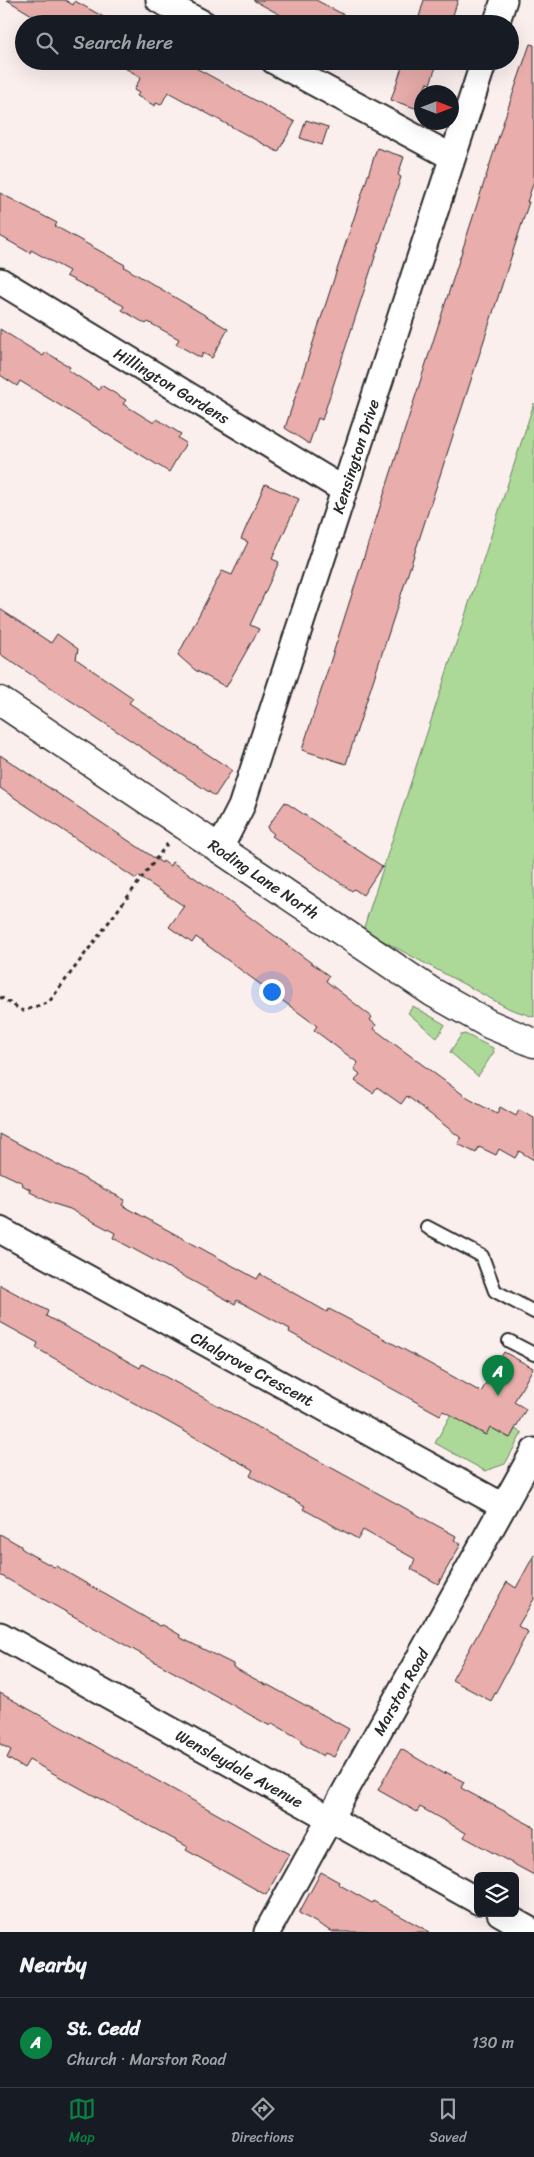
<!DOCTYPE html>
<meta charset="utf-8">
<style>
body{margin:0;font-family:Sriracha,sans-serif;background:#242831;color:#f1f3f6}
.controls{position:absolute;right:15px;bottom:15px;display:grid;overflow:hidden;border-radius:8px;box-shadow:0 5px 20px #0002}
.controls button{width:45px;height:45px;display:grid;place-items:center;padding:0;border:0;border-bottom:1px solid #363941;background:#171b24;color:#f1f3f6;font:25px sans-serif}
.compass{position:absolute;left:414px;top:85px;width:45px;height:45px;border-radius:50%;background:#171b24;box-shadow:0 5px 20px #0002;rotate:90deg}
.you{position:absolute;left:271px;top:991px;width:18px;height:18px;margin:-12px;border:4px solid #fff;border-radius:50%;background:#1a73e8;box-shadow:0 0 0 8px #1a73e833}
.badge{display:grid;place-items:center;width:32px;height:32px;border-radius:50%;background:#0b8043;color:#fff;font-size:16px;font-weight:700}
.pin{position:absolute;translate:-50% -41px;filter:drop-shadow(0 1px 2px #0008)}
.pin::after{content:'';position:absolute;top:26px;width:18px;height:15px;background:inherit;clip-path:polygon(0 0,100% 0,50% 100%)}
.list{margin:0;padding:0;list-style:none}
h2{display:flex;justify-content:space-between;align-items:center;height:65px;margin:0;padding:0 20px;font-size:21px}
h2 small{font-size:16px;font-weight:400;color:#9ea1a6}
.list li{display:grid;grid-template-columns:32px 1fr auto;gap:15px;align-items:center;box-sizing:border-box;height:90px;padding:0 20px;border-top:1px solid #363941}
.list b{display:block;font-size:19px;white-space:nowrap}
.list p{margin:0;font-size:16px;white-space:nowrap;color:#9ea1a6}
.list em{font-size:16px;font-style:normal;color:#9ea1a6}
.icon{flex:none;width:28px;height:28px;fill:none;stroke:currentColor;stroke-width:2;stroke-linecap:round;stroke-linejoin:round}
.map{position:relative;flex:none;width:534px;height:1932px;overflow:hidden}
.search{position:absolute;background:#171b24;box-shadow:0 5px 20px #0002;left:15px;right:15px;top:15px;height:55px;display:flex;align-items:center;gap:12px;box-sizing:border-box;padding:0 18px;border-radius:28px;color:#9ea1a6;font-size:19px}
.sheet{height:155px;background:#171b24}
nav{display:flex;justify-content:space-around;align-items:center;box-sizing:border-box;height:70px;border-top:1px solid #363941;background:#171b24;font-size:14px;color:#9ea1a6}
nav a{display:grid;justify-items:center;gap:2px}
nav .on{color:#0b8043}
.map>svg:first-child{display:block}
.green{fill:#acd998;stroke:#6c8262}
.building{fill:#e9aeac;stroke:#2b2b2b}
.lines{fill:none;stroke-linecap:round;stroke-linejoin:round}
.service-casing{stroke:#2b2b2b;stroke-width:16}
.minor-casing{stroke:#2b2b2b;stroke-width:29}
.tertiary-casing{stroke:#2b2b2b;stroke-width:31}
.path{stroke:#2b2b2b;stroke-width:3;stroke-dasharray:4 4;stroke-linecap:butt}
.service{stroke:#fff;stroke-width:12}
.minor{stroke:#fff;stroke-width:25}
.tertiary{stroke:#fff;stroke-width:28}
.labels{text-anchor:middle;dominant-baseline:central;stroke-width:4;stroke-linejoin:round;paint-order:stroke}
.street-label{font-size:16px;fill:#2b2b2b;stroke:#fff}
</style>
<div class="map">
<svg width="534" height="1932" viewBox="0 0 534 1932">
<rect width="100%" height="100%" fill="#fbefee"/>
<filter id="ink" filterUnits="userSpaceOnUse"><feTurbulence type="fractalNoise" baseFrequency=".02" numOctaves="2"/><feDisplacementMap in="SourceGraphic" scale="10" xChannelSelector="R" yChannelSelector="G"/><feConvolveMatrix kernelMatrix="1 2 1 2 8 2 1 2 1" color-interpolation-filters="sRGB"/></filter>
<g filter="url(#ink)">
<path class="green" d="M 534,403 L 534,1017 L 510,1009 L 363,930 Z
M 413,1006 L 444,1024 L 445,1025 L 437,1038 L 408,1013 Z
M 465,1034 L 493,1048 L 494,1052 L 478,1076 L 450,1052 L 461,1035 Z
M 455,1407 L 467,1425 L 485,1435 L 490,1427 L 509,1438 L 515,1429 L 522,1433 L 505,1464 L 485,1471 L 435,1443 Z"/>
<path class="building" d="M 7,0 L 65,0 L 73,5 L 75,1 L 116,24 L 47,24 Z
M 253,0 L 316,0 L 361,24 L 297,24 Z
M 424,0 L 458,0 L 450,24 L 417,24 Z
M 530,44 L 534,45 L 534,181 L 527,202 L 529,202 L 346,764 L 302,750 L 506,114 Z
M 112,61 L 183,61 L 295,122 L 278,152 L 168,92 L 161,105 L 156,103 L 155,106 L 137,96 L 139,93 L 134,90 L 141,77 Z
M 404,61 L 438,61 L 430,84 L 427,83 L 423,92 L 422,92 L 418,109 L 391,100 Z
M 306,120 L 328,127 L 322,145 L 300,138 Z
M 377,148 L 404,157 L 398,175 L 401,177 L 322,420 L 318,418 L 309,444 L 285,428 Z
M 0,193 L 57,223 L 55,226 L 125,265 L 124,267 L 228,329 L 212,358 L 203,353 L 201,358 L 176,344 L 179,339 L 148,322 L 146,324 L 122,310 L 124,306 L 66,276 L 69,271 L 31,250 L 30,253 L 0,236 Z
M 0,329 L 43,356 L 46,352 L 70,367 L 68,370 L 99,390 L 101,385 L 126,400 L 123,404 L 154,423 L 157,419 L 181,434 L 178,438 L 186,443 L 169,472 L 20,381 L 17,386 L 0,375 Z
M 265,484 L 299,499 L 272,559 L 279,562 L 250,625 L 259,629 L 226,687 L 195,670 L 178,655 L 222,571 L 232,575 L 248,542 L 241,539 Z
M 0,609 L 51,643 L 57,634 L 78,649 L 76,659 L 133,698 L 129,703 L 232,770 L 215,796 L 0,654 Z
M 0,755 L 162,863 L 163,861 L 170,866 L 172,862 L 224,898 L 329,976 L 326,981 L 372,1017 L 370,1020 L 376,1025 L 374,1029 L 469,1099 L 497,1114 L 500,1107 L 516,1116 L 519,1110 L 534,1118 L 534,1160 L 519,1151 L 515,1158 L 499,1149 L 496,1155 L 479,1147 L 476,1153 L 458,1144 L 461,1138 L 407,1096 L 401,1104 L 377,1087 L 373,1093 L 355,1081 L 360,1074 L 354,1069 L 358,1063 L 314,1030 L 317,1026 L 196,937 L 192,943 L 169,927 L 184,906 L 138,876 L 136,879 L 0,788 Z
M 285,802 L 382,866 L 363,895 L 354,889 L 352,891 L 272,836 L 274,834 L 267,828 Z
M 0,1134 L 125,1200 L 122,1205 L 215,1256 L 257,1279 L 260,1274 L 327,1312 L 329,1309 L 352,1321 L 481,1392 L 504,1352 L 533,1368 L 514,1402 L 526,1409 L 510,1438 L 490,1427 L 486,1435 L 443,1411 L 440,1415 L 289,1332 L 290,1329 L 237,1300 L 235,1304 L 113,1238 L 115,1233 L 70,1209 L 51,1203 L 30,1192 L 31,1190 L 22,1185 L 23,1183 L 0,1172 Z
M 0,1285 L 48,1311 L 46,1316 L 140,1368 L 142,1364 L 456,1536 L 454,1540 L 461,1544 L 438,1584 L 411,1569 L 415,1559 L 363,1530 L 358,1539 L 303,1509 L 305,1506 L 250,1476 L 253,1470 L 241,1463 L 36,1348 L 38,1343 L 0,1322 Z
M 0,1534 L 21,1546 L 21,1548 L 30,1554 L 54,1567 L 56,1566 L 160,1626 L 163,1625 L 180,1635 L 181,1638 L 233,1664 L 233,1667 L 242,1672 L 266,1685 L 268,1685 L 349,1729 L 334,1757 L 325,1753 L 323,1756 L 301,1743 L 302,1740 L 272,1723 L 270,1726 L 0,1575 Z
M 534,1555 L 534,1599 L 518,1626 L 528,1632 L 491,1701 L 452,1680 L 507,1582 L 516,1588 Z
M 0,1693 L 289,1854 L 266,1895 L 186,1850 L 188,1847 L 29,1760 L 24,1768 L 7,1758 L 11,1750 L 0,1744 Z
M 401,1749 L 444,1774 L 446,1772 L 464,1782 L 461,1788 L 534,1827 L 534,1875 L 464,1837 L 466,1833 L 420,1807 L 417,1812 L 378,1790 Z
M 321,1872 L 339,1882 L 338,1884 L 372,1903 L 373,1901 L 430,1932 L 333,1932 L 299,1913 Z"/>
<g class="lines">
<defs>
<path id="service" d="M 427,1227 L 482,1256 L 495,1291 L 534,1312
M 509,1341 L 534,1354"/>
<g id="minor">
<path d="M 159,0 L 204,24"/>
<path d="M 496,24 L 504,0"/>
<path d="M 274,61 L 452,157"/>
<path id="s1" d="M 0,281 L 344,490"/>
<path id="s2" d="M 220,848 L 241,807 L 484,61"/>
<path id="s3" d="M 0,1230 L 503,1506"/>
<path id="s4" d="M 0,1635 L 478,1901"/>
<path d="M 500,1913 L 533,1932"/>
<path id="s5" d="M 267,1932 L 534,1451"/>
</g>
<g id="tertiary">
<path id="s6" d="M 0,701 L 432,992 L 489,1024 L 534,1043"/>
</g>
</defs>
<use href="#service" class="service-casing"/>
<use href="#minor" class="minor-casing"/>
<use href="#tertiary" class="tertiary-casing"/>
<path class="path" d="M 0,997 L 23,1011 L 49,1002 L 168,843"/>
<use href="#service" class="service"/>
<use href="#minor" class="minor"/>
<use href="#tertiary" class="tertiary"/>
</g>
</g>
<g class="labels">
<g class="street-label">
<text stroke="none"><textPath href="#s1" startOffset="201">Hillington Gardens</textPath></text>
<text stroke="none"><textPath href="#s2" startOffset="415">Kensington Drive</textPath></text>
<text stroke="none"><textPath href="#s6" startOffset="318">Roding Lane North</textPath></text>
<text stroke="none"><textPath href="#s3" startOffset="288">Chalgrove Crescent</textPath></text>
<text stroke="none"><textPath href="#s5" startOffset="275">Marston Road</textPath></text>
<text stroke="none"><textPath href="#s4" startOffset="274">Wensleydale Avenue</textPath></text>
</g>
</g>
</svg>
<div class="controls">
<button><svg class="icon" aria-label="layers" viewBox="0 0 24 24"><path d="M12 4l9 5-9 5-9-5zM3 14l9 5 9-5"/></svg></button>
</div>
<svg class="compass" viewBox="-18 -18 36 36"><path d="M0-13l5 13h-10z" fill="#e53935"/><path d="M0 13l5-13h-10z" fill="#9ea1a6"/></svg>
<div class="you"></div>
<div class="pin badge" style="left:498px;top:1396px">A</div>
<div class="search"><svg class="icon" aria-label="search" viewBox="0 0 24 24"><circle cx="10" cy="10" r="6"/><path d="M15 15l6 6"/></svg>Search here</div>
</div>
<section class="sheet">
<h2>Nearby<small></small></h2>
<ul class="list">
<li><span class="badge">A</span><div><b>St. Cedd</b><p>Church · Marston Road</p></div><em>130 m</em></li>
</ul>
</section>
<nav>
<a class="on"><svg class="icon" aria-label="map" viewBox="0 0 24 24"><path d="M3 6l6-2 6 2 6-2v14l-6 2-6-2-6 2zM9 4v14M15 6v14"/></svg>Map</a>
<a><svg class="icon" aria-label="directions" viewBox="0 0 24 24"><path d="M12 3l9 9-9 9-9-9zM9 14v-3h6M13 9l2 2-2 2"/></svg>Directions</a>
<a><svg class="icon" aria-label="saved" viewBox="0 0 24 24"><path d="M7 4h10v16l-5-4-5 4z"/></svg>Saved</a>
</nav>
